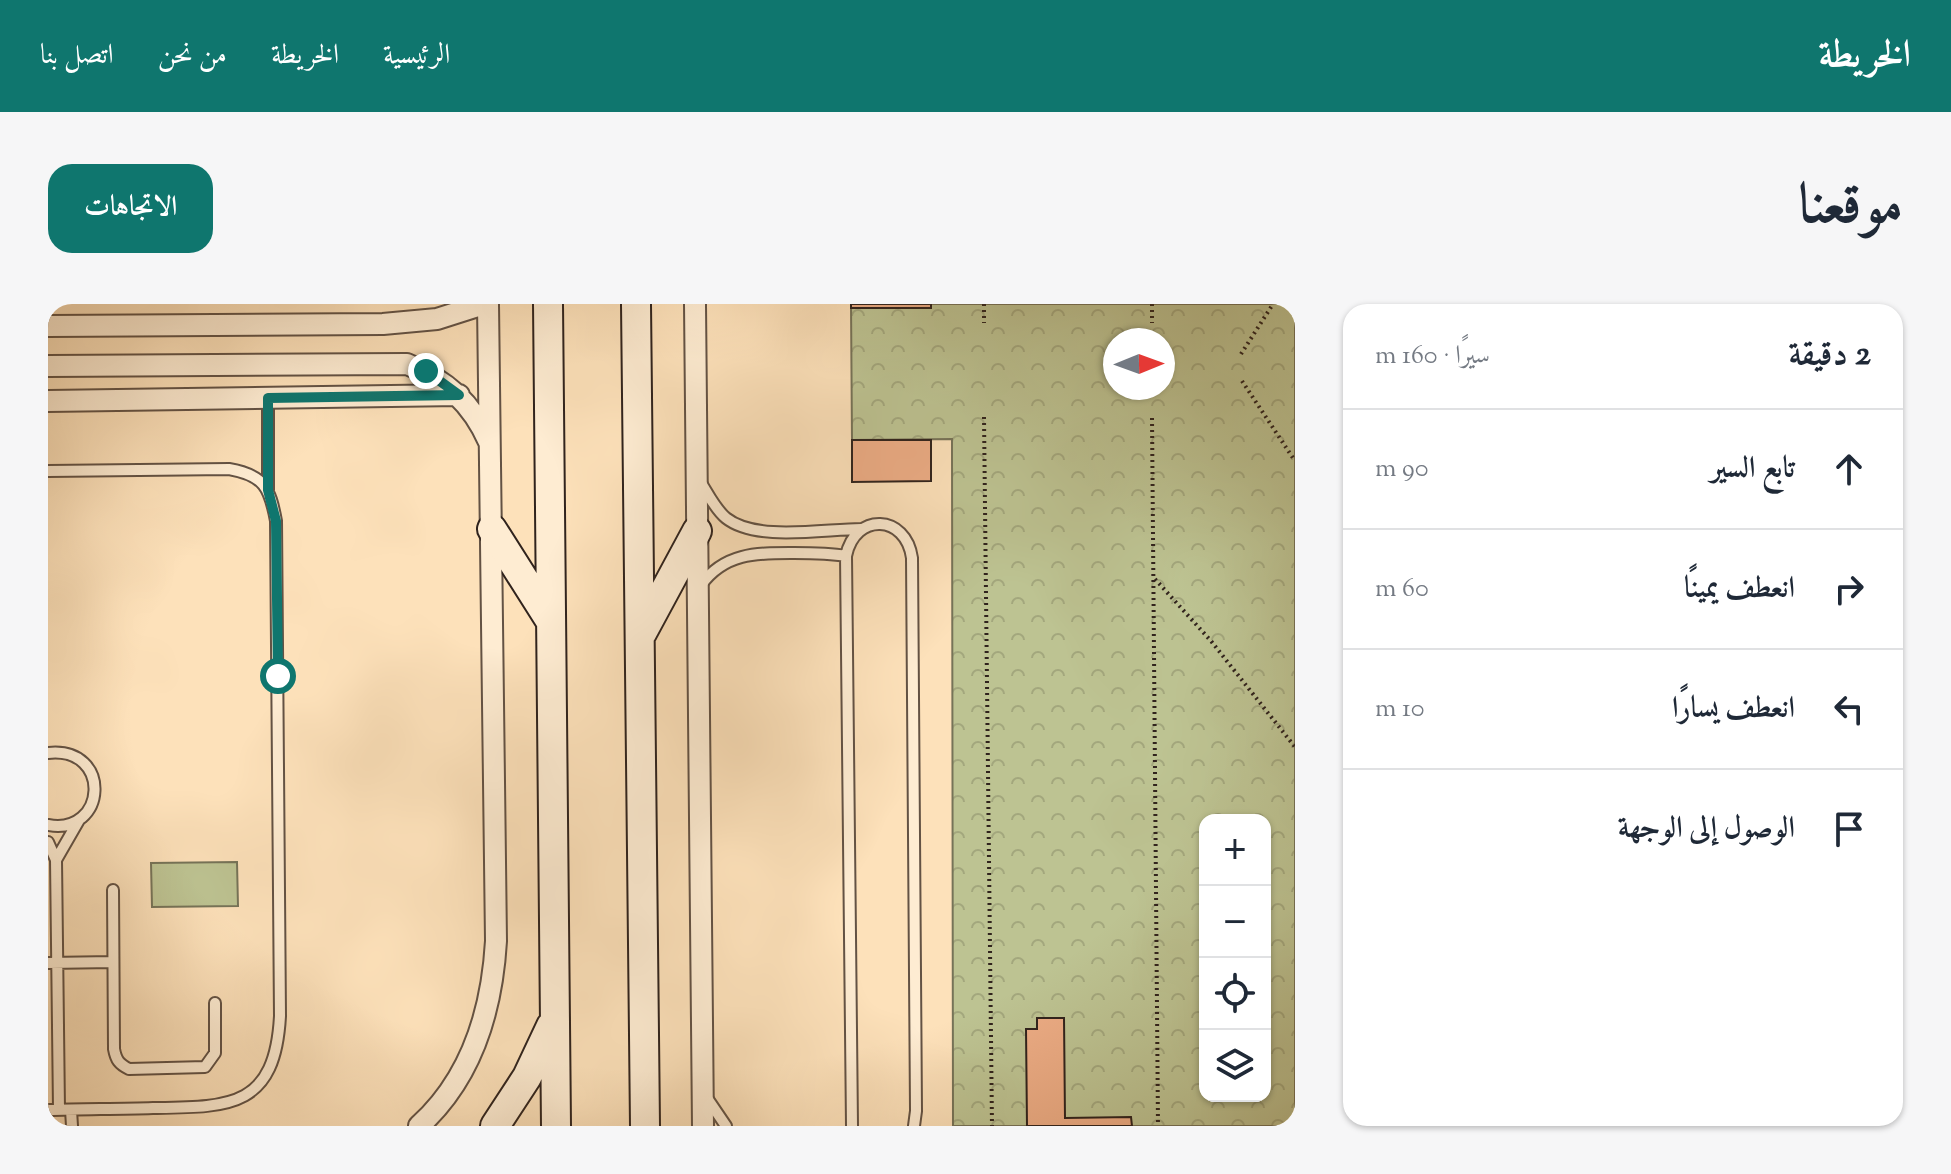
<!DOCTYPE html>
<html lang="ar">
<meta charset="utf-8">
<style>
body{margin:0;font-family:"Sorts Mill Goudy",Amiri,serif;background:#f6f6f7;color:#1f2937;direction:rtl}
.controls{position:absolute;right:24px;bottom:24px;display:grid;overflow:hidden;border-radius:16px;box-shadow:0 2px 6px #0004}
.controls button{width:72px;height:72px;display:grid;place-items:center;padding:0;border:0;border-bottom:2px solid #e0e1e3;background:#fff;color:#1f2937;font:40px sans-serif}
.compass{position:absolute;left:1055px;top:24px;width:72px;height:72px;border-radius:50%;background:#fff;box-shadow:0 2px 6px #0004;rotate:89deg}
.stop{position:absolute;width:24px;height:24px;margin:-18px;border:6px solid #0f766e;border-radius:50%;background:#fff}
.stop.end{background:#0f766e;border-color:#fff;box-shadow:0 2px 8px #0008}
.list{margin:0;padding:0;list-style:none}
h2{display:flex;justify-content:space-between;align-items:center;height:104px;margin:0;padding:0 32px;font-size:34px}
h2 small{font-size:26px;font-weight:400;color:#747a83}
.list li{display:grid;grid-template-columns:52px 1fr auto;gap:24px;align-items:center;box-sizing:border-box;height:120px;padding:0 32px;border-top:2px solid #e0e1e3}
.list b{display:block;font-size:30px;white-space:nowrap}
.list em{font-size:26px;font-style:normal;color:#747a83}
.icon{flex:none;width:44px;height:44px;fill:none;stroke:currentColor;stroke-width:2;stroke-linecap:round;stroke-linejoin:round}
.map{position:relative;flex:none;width:1247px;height:822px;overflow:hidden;direction:ltr;border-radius:24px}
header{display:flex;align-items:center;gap:48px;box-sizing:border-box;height:112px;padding:0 40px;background:#0f766e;color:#fff}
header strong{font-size:38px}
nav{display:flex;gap:44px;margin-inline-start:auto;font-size:28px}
.intro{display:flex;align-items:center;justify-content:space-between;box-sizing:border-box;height:192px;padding:0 48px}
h1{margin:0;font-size:56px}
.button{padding:20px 36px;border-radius:24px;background:#0f766e;color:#fff;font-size:28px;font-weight:700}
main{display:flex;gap:48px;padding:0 48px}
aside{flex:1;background:#fff;border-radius:24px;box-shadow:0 2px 6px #0004}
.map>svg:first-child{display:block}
.grass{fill:#bdc392;stroke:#767358;stroke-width:2}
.forest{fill:url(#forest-crowns);stroke:#767358;stroke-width:2;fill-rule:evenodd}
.building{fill:#edad86;stroke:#30231d;stroke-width:2}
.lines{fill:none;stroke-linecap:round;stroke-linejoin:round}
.service-casing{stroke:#635244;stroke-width:14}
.minor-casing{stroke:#635244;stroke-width:24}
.secondary-casing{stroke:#30231d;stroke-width:32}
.path{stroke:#30231d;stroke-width:4;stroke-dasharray:2 4;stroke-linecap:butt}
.service{stroke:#feecd2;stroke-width:10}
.minor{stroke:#feecd2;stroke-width:20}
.secondary{stroke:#feecd2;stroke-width:28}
.route{stroke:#0f766e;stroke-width:10}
</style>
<header>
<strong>الخريطة</strong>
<nav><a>الرئيسية</a><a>الخريطة</a><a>من نحن</a><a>اتصل بنا</a></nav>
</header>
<div class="intro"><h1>موقعنا</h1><a class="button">الاتجاهات</a></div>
<main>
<aside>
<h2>2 دقيقة<small>سيرًا · 160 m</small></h2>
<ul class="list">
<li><svg class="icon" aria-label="ahead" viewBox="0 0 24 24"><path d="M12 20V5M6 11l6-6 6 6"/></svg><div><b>تابع السير</b></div><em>90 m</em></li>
<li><svg class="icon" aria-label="right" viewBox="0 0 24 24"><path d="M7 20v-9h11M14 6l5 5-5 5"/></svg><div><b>انعطف يمينًا</b></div><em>60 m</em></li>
<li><svg class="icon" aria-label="left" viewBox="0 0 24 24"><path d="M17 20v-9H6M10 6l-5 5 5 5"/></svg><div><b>انعطف يسارًا</b></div><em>10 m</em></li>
<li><svg class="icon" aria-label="arrive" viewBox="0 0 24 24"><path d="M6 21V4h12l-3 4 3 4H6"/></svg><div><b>الوصول إلى الوجهة</b></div></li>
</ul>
</aside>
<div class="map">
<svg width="1247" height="822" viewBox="0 0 1247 822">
<defs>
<pattern id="forest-crowns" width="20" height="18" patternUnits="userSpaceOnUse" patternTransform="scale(2)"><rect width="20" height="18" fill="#bdc392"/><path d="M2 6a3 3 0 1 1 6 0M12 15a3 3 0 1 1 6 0" fill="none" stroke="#a3a77d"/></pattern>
</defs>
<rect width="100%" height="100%" fill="#fde1ba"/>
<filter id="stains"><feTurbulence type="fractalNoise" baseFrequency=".0025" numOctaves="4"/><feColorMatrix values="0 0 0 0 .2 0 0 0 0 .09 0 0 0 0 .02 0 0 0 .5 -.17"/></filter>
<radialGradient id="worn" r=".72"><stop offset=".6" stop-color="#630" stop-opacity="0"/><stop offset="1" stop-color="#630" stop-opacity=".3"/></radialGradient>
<path class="grass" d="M 189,558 L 190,602 L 104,603 L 103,559 Z"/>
<path class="forest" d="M 803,0 L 1247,0 L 1247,822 L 905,822 L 904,135 L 804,136 ZM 1067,36 L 1115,36 L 1115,84 L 1067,84 ZM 1157,516 L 1217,516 L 1217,792 L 1157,792 Z"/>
<path class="building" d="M 803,0 L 883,0 L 883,4 L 803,4 Z
M 804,136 L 883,136 L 883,177 L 804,178 Z
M 989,714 L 1016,714 L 1017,814 L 1083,813 L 1084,822 L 979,822 L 978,725 L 989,725 Z"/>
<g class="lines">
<defs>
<path id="service" d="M 220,94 L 220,186
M 0,167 L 181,165 C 216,171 222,184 228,217 L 232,712 C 227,804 182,803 105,804 C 70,805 35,805 0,806
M 653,179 C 660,190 667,205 678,214 C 708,238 776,225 813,225
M 653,281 C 677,248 710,249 746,249 C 764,249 781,249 798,252
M 0,449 C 65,442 59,532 0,521
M 0,538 L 8,556 L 11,806
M 8,556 L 31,516
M 65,586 L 66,745 C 68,756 71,760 81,765 L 157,763 L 167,749 L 167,699
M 0,659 L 65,658
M 659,794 L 678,822
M 23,806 L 24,822
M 804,822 L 798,252 C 807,208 858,210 864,254 L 868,807 L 866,822"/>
<path id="minor" d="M 647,0 L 655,822
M 0,22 L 335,20 L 389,15 L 436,0
M 0,62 L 359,60 C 398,76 424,99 441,138
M 0,97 L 411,91
M 371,822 C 424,774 444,706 448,637 L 440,0"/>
<path id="secondary" d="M 500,0 L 508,822
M 588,0 L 597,822
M 444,225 L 503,318
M 594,329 L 649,227
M 447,822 L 479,773 L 503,722"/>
</defs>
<use href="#service" class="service-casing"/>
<use href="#minor" class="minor-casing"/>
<use href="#secondary" class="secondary-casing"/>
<path class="path" d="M 936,0 L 936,19
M 1104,0 L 1104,19
M 1193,50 L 1225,0
M 1194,77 L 1247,157
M 936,113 L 944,822
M 1104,114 L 1110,822
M 1107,275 L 1163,337 L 1247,443"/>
<use href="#service" class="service"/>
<use href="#minor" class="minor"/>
<use href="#secondary" class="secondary"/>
</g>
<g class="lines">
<path class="route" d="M 230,372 L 228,217 L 220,186 L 220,94 L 411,91 L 378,67"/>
</g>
<rect width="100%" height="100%" filter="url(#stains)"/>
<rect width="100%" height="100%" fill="url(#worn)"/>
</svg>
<div class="controls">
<button>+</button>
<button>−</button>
<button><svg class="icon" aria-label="locate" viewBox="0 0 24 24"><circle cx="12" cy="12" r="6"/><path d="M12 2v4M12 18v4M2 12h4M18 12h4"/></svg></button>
<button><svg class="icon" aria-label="layers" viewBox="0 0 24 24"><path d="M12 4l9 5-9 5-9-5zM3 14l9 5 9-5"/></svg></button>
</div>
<svg class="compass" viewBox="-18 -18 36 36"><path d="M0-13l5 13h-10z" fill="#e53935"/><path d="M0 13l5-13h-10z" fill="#747a83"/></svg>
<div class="stop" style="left:230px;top:372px"></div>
<div class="stop end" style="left:378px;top:67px"></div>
</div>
</main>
